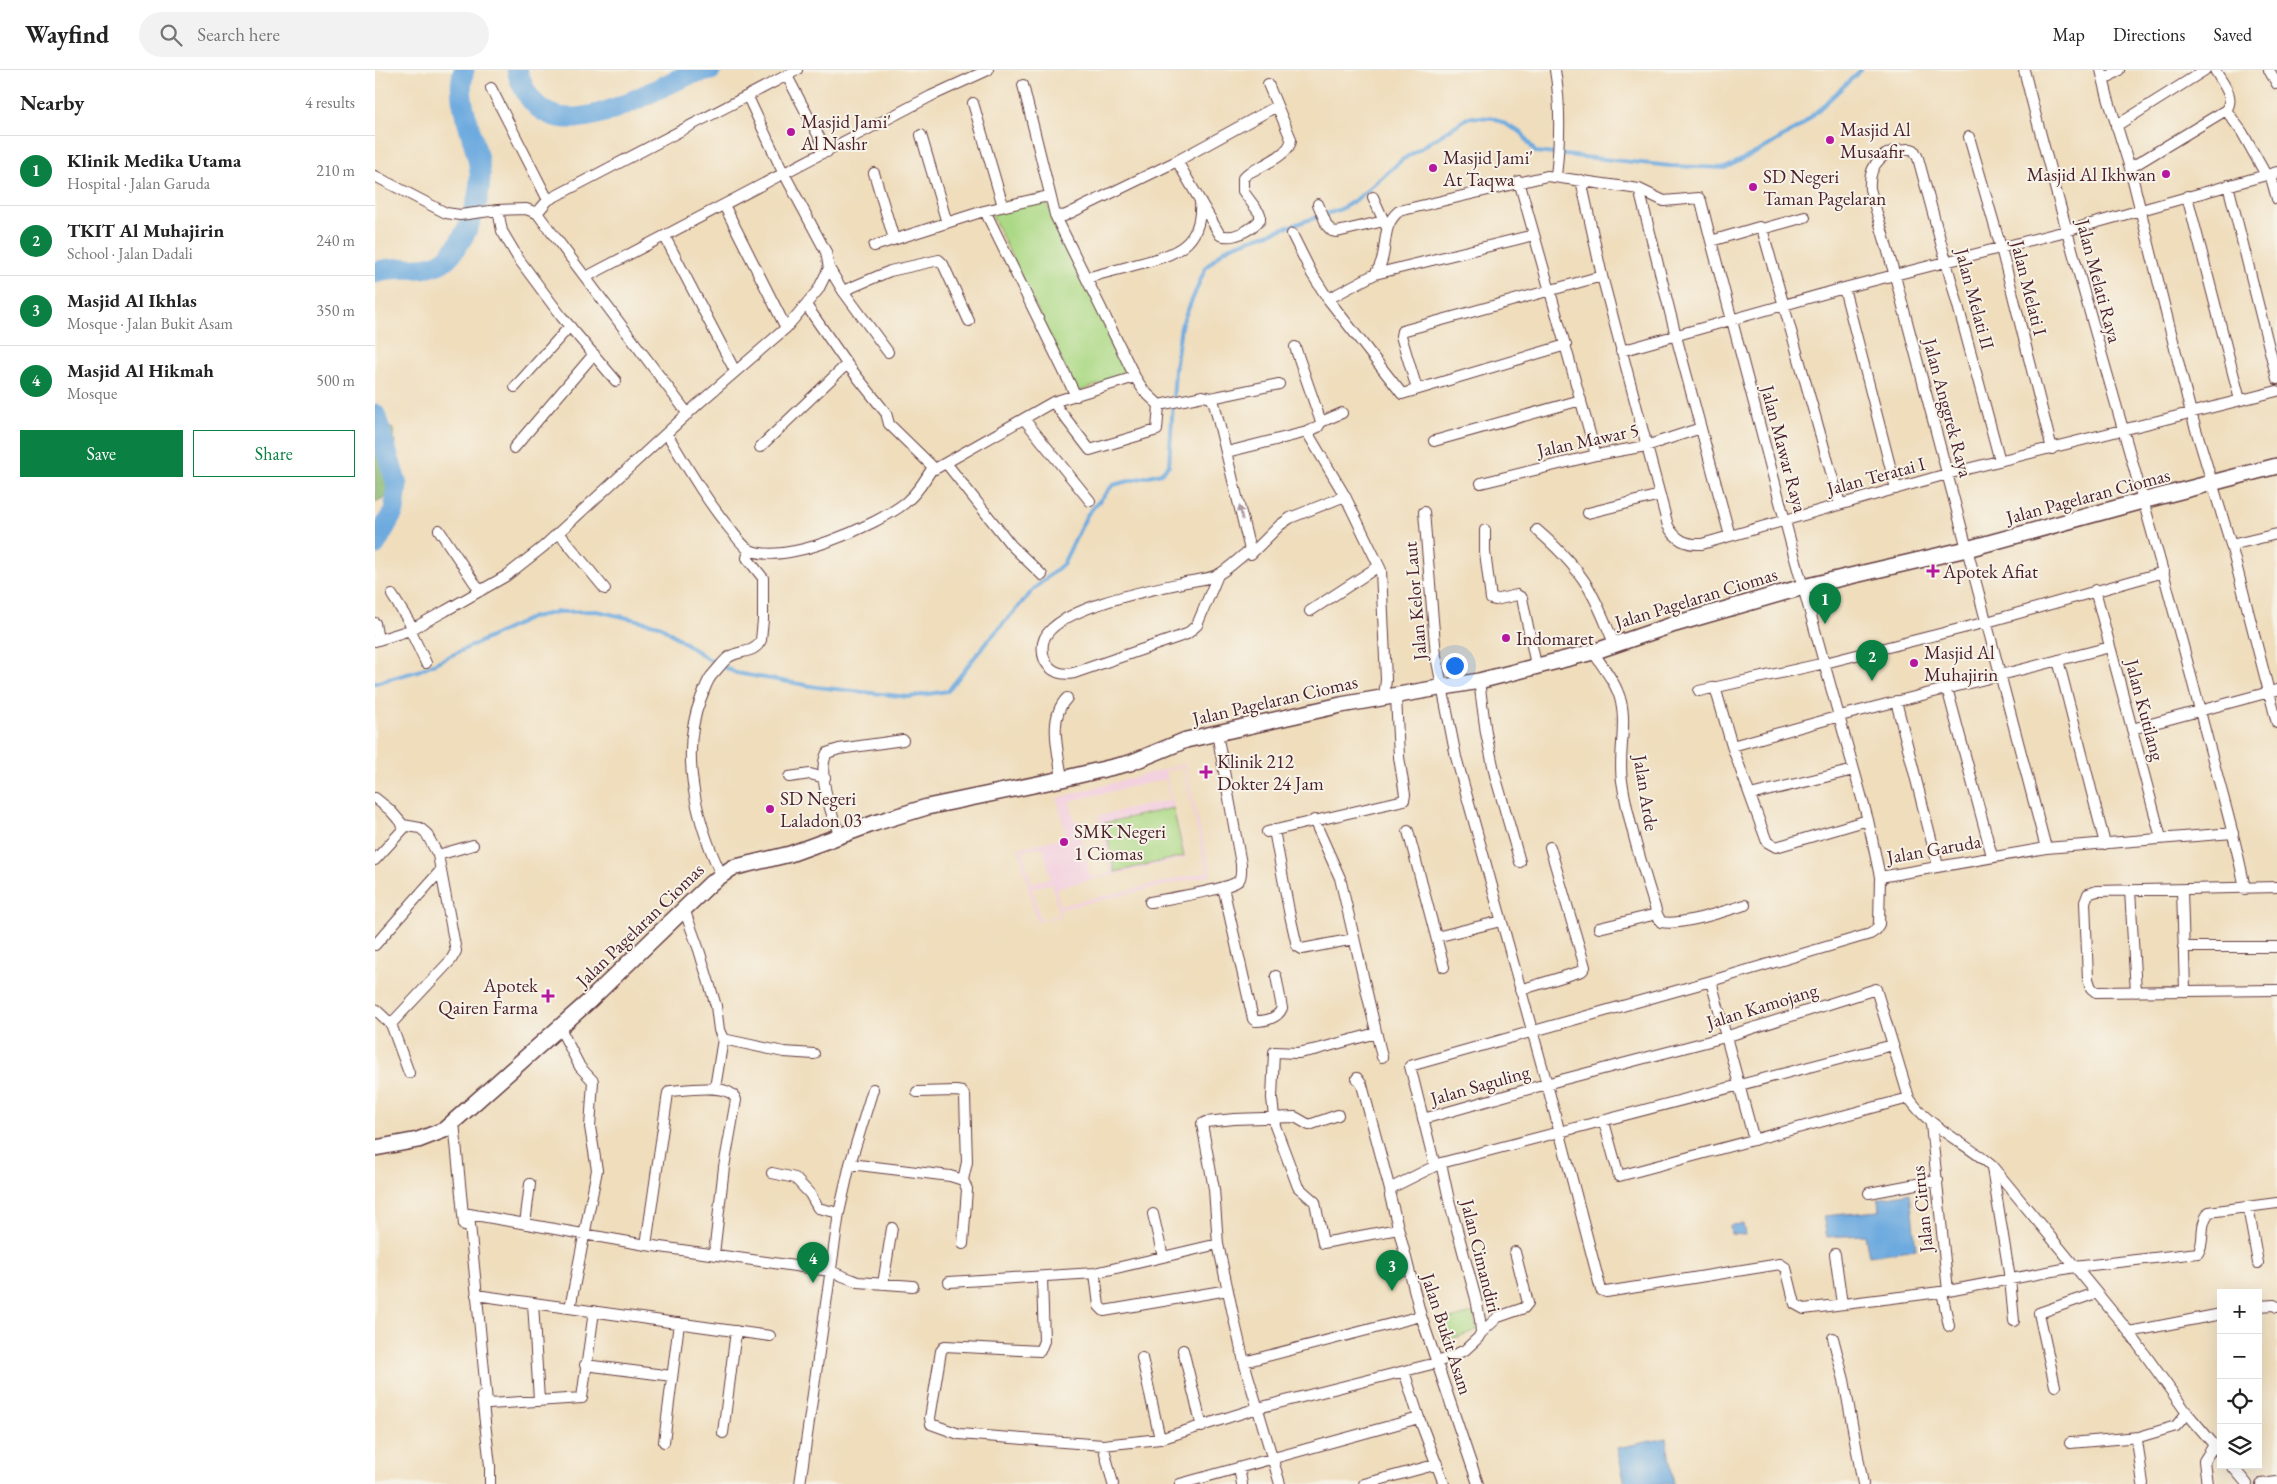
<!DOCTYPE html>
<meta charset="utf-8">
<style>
body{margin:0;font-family:"EB Garamond",serif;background:#f2f2f2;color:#222}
.controls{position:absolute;right:15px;bottom:15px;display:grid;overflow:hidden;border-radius:0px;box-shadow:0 5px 20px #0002}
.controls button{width:45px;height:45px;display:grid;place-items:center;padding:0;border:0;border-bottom:1px solid #e0e0e0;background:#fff;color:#222;font:25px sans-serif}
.you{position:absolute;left:1079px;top:595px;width:18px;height:18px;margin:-12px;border:4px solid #fff;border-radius:50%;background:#1a73e8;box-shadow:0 0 0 8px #1a73e833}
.badge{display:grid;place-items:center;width:32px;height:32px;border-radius:50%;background:#0b8043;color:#fff;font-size:16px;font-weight:700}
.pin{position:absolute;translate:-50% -41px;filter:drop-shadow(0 1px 2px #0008)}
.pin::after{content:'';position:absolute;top:26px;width:18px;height:15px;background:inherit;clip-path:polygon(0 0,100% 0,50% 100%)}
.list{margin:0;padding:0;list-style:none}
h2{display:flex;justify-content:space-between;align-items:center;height:65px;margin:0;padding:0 20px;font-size:21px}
h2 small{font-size:16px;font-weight:400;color:#767676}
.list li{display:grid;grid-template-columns:32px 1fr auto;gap:15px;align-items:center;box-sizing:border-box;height:70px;padding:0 20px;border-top:1px solid #e0e0e0}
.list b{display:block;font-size:19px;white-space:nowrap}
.list p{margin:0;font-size:16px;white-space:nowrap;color:#767676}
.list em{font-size:16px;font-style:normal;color:#767676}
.actions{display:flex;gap:10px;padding:15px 20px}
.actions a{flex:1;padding:11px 0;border:1px solid #0b8043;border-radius:0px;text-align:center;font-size:18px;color:#0b8043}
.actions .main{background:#0b8043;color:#fff}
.icon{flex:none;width:28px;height:28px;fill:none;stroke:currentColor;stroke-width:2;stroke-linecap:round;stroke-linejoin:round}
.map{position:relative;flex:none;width:1902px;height:1414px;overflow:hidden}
header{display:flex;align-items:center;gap:30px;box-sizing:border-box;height:70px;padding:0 25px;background:#fff;border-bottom:1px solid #e0e0e0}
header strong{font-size:24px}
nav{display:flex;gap:28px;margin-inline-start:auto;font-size:18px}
.search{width:350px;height:45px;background:#f2f2f2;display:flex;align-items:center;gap:12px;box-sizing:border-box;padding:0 18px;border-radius:28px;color:#767676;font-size:19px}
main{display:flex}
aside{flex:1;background:#fff}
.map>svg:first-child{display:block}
.built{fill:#f3cfdf;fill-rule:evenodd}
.green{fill:#acd985;stroke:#7b7c58}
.forest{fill:#89b972;stroke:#6a6c4e}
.water{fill:#6daadf;stroke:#5c6485}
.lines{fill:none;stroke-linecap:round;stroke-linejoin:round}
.stream{stroke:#6daadf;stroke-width:4}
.river{stroke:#6daadf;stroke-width:21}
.minor-casing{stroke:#633c41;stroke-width:12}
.secondary-casing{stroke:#633c41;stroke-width:18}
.minor{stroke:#fff;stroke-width:10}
.secondary{stroke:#fff;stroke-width:15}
.oneway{fill:#ae9aa0}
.poi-dot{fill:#b5179e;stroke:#f7f3e8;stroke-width:2}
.labels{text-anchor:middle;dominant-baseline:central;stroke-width:4;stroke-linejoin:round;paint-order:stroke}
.poi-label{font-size:19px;fill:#4a1f2b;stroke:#f7f3e8;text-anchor:start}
.street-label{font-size:19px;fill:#4a1f2b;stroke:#f7f3e8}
</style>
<header>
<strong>Wayfind</strong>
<div class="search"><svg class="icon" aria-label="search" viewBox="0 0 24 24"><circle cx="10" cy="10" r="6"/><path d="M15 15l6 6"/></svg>Search here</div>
<nav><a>Map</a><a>Directions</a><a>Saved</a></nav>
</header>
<main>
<aside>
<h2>Nearby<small>4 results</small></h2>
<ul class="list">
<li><span class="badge">1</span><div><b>Klinik Medika Utama</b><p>Hospital · Jalan Garuda</p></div><em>210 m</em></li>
<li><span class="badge">2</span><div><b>TKIT Al Muhajirin</b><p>School · Jalan Dadali</p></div><em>240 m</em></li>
<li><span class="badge">3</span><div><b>Masjid Al Ikhlas</b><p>Mosque · Jalan Bukit Asam</p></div><em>350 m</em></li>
<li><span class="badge">4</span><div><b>Masjid Al Hikmah</b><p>Mosque</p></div><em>500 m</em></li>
</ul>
<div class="actions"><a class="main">Save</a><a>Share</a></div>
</aside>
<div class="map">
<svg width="1902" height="1414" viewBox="0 0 1902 1414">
<rect width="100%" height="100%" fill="#f7f3e8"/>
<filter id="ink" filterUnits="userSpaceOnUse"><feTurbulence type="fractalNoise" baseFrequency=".02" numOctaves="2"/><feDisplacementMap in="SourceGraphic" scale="10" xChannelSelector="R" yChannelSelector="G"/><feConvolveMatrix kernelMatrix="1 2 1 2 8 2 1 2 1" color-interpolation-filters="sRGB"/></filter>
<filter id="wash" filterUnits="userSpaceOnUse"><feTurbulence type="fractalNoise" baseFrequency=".0096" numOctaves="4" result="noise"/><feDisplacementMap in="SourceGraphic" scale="20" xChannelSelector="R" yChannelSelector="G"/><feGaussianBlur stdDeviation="1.12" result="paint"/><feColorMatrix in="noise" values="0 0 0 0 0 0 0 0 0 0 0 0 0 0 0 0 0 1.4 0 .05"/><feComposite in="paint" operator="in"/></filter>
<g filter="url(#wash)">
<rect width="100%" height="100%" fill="#efddbc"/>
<path class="built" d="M 809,694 L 836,805 L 685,839 L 686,846 L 662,852 L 644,778 L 691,767 L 682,728 ZM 808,697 L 832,802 L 685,836 L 681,818 L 811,788 L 790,701 ZM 790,709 L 795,730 L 723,746 L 736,803 L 716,808 L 703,751 L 699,751 L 695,731 ZM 668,777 L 676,808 L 656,813 L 648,781 ZM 677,813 L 684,845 L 665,850 L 657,818 Z"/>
<path class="green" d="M 667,125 L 711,208 L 751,305 L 702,322 L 612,135 Z
M 798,738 L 809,786 L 740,802 L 729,753 Z
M 1098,1243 L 1102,1260 L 1068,1272 L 1063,1252 Z"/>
<path class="forest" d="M 0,350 L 18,359 L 21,378 L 10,427 L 0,432 Z"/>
<path class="water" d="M 1535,1123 L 1541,1179 L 1494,1186 L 1490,1165 L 1452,1167 L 1448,1146 L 1504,1141 L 1503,1129 Z
M 1368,1154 L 1370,1165 L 1356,1164 L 1355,1155 Z
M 1291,1368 L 1299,1414 L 1250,1414 L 1242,1378 Z"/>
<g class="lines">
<path class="stream" d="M 0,613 L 43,601 L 158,547 L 183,542 L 222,541 L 284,555 L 330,587 L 361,603 L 442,617 L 534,627 L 573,621 L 610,574 L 660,518 L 688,494 L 712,445 L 738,415 L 786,403 L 794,395 L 800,300 L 806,256 L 831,197 L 848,181 L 859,175 L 966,139 L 982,129 L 1027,90 L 1094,47 L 1119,48 L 1147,63 L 1160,82 L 1296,96 L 1350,98 L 1388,79 L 1426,56 L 1486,0"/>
<path class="river" d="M 142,0 C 168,91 256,29 311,6 C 320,2 328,3 336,0
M 0,203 C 21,193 47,204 67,192 C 78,185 86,171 92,159 C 100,140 105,126 105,104 C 104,72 78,32 89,0
M 0,344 L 22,415 L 19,441 L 0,475"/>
</g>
</g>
<g filter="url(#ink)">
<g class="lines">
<defs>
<path id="minor" d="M 1180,0 C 1186,36 1185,71 1181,106
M 1649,0 C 1703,214 1770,424 1824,637 C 1839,698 1859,757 1870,819
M 1726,0 L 1733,28 L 1755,98 L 1816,343 L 1856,475 L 1902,653
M 1894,0 L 1902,14
M 412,6 L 452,82
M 1729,10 L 1744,0
M 648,15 L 676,128
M 116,18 L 173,130
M 598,33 L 628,136
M 1851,40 L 1867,62 L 1891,105
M 1741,56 L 1830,0
M 546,65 L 572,153
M 1594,67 L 1626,178 L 1677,379
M 802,91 L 845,165 C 859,170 875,160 885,150 L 885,144 L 868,121 L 868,108 L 872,104 C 884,97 917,84 916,69 L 893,14
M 1755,98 L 1851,40 C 1861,27 1847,13 1840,0
M 499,103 L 519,169
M 1895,104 L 1902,129
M 0,106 L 71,143 L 85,145 L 123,140 L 151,139 L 162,143
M 1206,110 L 1227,206 L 1293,456 C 1301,470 1311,475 1327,474 L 1572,404 L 1902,321
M 1144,111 L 1221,385
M 1853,115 L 1902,309
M 1264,119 L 1301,266 L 1355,466
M 1812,126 L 1865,330
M 998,127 L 1011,156
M 943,134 L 952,156 L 957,161 L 962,162 L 1009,151
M 349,135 L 411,258
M 123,140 L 127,161 L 143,188 L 186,246 L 241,311
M 610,141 L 701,326
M 162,143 L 173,130 L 422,0
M 162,143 L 313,344
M 1387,159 L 1430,147
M 917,164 L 937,204 L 953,229 L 1027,324 L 1191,275
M 290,167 L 360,301
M 1336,171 L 1419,485 L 1493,750 L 1505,807 L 1671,778 L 1858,763
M 499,176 L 609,141 L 669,127 L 676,128 L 680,145 L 689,146 L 802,91 L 902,36
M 454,198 L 468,221 L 513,282
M 1000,204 C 1016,183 1003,158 1024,141 L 1172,106 L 1264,119 L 1289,131 L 1324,128 L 1326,131 L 1336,171 L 1384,157 L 1388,162 L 1465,434
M 211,207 L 556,26 L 613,0
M 711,208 C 729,203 746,199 763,194 C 800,185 828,175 825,131
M 1469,218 L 1521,419
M 468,221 L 515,201 L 564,190 L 568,194 L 594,251
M 953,229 L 1000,204 L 1159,165
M 431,235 L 472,294 L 511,343 L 514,354 L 560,399 L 678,332 L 760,307
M 920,277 L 946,352 L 943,357 L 932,362
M 1246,281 L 1469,218 L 1691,161 L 1902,102
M 140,317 L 195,256
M 1042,319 L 1026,266 L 1027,261 L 1227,206
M 836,328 L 904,314
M 678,332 L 715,380 L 782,360 L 784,335 L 769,321 L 760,307 L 680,145
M 784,335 L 828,326 L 836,328 L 839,333 L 876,484
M 649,349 L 715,431
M 946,352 L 967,343
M 292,364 C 312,397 331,430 355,459 C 360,465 367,475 373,479 C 407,498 502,455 530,433 C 542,423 550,410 558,397
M 1059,371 L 1206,330
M 385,377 L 472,294
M 139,378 L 219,284
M 852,382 L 932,362 L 970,426 L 1006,500 L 1011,610 L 1009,626
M 1625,391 L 1543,88 L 1539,80 L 1536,79 C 1510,78 1493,93 1495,119 L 1520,206 L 1671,778
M 571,393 L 636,475 L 667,505
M 1106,413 L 1221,385 L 1271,376 L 1326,358
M 1049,442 L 1061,586 L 1081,687 L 1172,1014 L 1226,1220 L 1231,1222 L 1405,1194 L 1411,1198 L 1420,1234 L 1429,1239 L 1573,1221 L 1699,1197 L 1823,1183 C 1831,1171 1823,1157 1834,1142 L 1902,1133
M 1213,443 L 1285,425
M 64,460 L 105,521
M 1110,460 L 1110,482 L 1116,529 L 1120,530 L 1142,525 L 1147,528 L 1161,595
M 1162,460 C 1184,479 1205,500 1218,526 C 1226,541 1232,557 1239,573
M 184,463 L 230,519
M 1856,475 L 1902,464
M 843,505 L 822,555 L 812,564 L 699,603 C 679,607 665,594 668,573 C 674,539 778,519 807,513 C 818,510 834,510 844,504 C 853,499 862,490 871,483 L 876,484 L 905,455 L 915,448 L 970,426
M 1720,520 L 1786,768
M 17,525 L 38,558
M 935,541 L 1004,496
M 0,553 L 3,570
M 35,560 L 51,593
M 0,571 L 35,560 L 70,541 L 131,506 L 168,477 L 323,334 L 411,258 L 443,220 L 454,198 L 451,182 L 405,96 L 373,27
M 1218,582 C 1228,597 1242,614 1246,632 C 1252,655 1243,685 1247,711 C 1254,756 1269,801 1282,844
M 1683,590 L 1730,774
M 1104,611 L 1111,663 L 1120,705 L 1145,792
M 1340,617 L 1357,676 L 1392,772 L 1401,777 L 1493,750
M 1572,618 L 1617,786
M 1324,621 L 1450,593 L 1612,552 L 1789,502
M 1521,631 L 1563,796
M 1757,659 L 1902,620
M 1357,676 L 1465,646 L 1735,577
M 414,707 L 435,704 L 450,708
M 687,709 C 684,684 672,648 692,628
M 1375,725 L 1479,700
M 0,728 L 15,740 L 28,755 L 45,758 L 51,763 L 63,785 L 81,881 L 76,890 L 16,954 L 0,939
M 939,750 L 965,808 L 1007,987
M 899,760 L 914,841 L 922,876 L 927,879 L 979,869
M 1033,761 L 1069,897
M 892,762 L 1029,730 L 1030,725 L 1024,687 L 1021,626
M 465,766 C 457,746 441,704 452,683 L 464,679 L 528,670
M 63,785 L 98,775
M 0,790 L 31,756
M 346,804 C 321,751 304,684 326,628 C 330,619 332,610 338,604 C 343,599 348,591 354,587 C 364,580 380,584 386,570 L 388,550 L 388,508 L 372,488 L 374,479
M 848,817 L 878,949 L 881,951 C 891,951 903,948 907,938 L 901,906
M 1902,817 L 1722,821 L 1713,824 L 1710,832 L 1713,909 L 1716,918 L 1721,922 L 1902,920
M 1755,820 L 1761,922
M 1807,820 L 1810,920
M 775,832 C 790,829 857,819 864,810 C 867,806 866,800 866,794 L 842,663
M 309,839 L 324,880 L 341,936 L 344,960 L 348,969 L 409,982 L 439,984
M 1224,858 L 1282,844 L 1286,852 C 1307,856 1349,841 1370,835
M 1061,867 L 1126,851
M 0,875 L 66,800
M 1808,877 L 1902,877
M 1336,911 L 1379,1070
M 1145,920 L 1207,901 L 1210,897 L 1175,777
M 16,954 L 34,1003
M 185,958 L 205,997 L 218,1011 L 215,1057 L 222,1100 L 195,1238
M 1001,963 L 943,979 L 923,983 L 899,982 L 897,1028 L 900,1056 L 923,1117 L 940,1132 L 948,1173 L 1023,1159
M 982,1008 L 987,1015 L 1015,1120
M 340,1018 L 348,969
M 542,1022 L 581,1021 L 587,1022 L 590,1026 L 592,1092 L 588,1110
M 1048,1049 L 1182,1011 L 1350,967 L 1501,919 L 1534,1028 C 1555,1059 1590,1072 1617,1096 L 1754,1262 L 1812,1343 L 1846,1383
M 79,1052 L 89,1155
M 1229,1052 L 1244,1106 L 1534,1028
M 1556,1054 L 1573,1221
M 475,1094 L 575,1106 L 588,1110 L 592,1119 L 588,1174
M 1060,1096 L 1035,996 L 1336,911 L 1495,864 L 1501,860 L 1504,854 L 1505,807
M 1617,1098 L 1635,1209 L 1639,1251
M 397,1103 L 420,1108 L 435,1124 L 443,1138 L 464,1143
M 1494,1123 L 1563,1110
M 1873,1137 L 1883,1193
M 778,1144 L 788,1187
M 150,1154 L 155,1114
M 271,1175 L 293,1023 L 295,1021 C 310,1020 355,1012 361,1030 L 349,1097 L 339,1184
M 1460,1184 L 1467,1234
M 720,1203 L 724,1236 L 729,1241 L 853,1220
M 667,1208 L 669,1271 L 665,1281 L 570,1276 L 566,1281 L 555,1348 L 556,1354 L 584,1364 L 728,1375 L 785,1369 L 883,1338 L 1061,1293 L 1090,1280 L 1103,1268 L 1106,1263 L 1105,1250 L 1101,1229 L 1074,1130 L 1066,1093
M 574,1212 L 720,1203 L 843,1174
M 508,1214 L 517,1158
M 1567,1222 L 1574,1256
M 101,1225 L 395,1266
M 158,1233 L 164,1330
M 1883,1236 L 1899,1235 L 1902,1237
M 219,1241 L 207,1328 L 114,1334 L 112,1332 L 94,1144 L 271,1175 L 455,1201 L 483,1212 L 538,1216
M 1754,1262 L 1846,1244
M 1106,1263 L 1123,1247 L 1149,1238 L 1153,1233 L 1140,1182
M 1458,1268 L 1469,1310 L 1488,1414
M 808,1280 L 827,1357
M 767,1288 L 785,1369
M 869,1292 L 1046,1246
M 210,1295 L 297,1306
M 1029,1301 L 1044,1348 L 1069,1414
M 1680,1316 L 1664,1243 L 1721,1223
M 107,1326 L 115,1396 L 115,1414
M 348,1363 L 361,1261
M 289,1372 L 304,1253
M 1695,1373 L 1764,1367
M 728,1375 L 738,1414
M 1856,1395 L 1872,1414
M 864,1398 L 867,1414
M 425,1414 L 464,1143 L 475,1094 L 498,1019
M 805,1414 L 1044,1348
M 905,1414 L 869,1292 L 859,1249 L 843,1174 L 839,1119 L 827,1054 L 831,1052 L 859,1049 L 920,1047 L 934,1055 L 963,1045
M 989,1414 L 1063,1394
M 1103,1414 L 1046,1246 L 1015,1126 L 1016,1118 L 1066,1093 L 1518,975
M 1768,1414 L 1762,1370 L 1764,1367 L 1801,1356 L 1812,1343
M 1832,1414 L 1829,1391 L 1839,1375
M 1886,1414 L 1902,1412"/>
<path id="secondary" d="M 0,1078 L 43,1070 L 69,1060 L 213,932 L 336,813 L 357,798 L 415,784 L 500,753 L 552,737 L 687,709 L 755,693 L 811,670 L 966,635 L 1104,611 L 1218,582 L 1300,554 L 1428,517 L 1592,479 L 1767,431 L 1902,396"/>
</defs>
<use href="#minor" class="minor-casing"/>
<use href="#secondary" class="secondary-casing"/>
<use href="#minor" class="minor"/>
<use href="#secondary" class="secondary"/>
</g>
<defs><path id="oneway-solid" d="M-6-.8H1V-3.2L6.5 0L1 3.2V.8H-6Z" transform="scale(1.25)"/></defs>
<use class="oneway" href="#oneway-solid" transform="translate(866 443) rotate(-103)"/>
</g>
<g class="poi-dot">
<circle cx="416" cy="62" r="5"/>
<circle cx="1455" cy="70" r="5"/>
<circle cx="1058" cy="98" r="5"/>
<circle cx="1791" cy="104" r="5"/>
<circle cx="1378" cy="117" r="5"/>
<path d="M1555.5 493.5h5v5h5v5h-5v5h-5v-5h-5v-5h5z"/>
<circle cx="1131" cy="568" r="5"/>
<circle cx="1539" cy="593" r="5"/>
<path d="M828.5 694.5h5v5h5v5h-5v5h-5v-5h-5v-5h5z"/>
<circle cx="395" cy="739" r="5"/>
<circle cx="689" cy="772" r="5"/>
<path d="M170.5 918.5h5v5h5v5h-5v5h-5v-5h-5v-5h5z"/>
</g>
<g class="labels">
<g class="poi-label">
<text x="426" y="51">Masjid Jami'<tspan x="426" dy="22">Al Nashr</tspan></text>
<text x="1465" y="59">Masjid Al<tspan x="1465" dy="22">Musaafir</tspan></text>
<text x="1068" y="87">Masjid Jami'<tspan x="1068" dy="22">At Taqwa</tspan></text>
<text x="1781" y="104" text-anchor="end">Masjid Al Ikhwan</text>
<text x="1388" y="106">SD Negeri<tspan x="1388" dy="22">Taman Pagelaran</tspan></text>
<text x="1568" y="501">Apotek Afiat</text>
<text x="1141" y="568">Indomaret</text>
<text x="1549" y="582">Masjid Al<tspan x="1549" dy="22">Muhajirin</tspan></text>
<text x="842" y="691">Klinik 212<tspan x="842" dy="22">Dokter 24 Jam</tspan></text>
<text x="405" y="728">SD Negeri<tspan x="405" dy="22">Laladon 03</tspan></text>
<text x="699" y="761">SMK Negeri<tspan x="699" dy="22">1 Ciomas</tspan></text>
<text x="163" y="915" text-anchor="end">Apotek<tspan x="163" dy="22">Qairen Farma</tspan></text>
</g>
<g class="street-label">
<text transform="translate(1724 211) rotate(75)">Jalan Melati Raya</text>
<text transform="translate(1654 218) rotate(76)">Jalan Melati I</text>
<text transform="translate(1600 229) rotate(75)">Jalan Melati II</text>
<text transform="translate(1573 338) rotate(75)">Jalan Anggrek Raya</text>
<text transform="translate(1213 370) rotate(-12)">Jalan Mawar 5</text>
<text transform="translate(1409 379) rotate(75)">Jalan Mawar Raya</text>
<text transform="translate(1501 406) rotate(-15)">Jalan Teratai I</text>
<text transform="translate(1713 426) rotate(-15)">Jalan Pagelaran Ciomas</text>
<text transform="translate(1321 528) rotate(-17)">Jalan Pagelaran Ciomas</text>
<text transform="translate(1040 531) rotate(-95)">Jalan Kelor Laut</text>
<text transform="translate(900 630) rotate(-13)">Jalan Pagelaran Ciomas</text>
<text transform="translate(1770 640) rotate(75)">Jalan Kutilang</text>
<text transform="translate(1271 723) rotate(81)">Jalan Arde</text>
<text transform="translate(1559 779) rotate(-10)">Jalan Garuda</text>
<text transform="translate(265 855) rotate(-44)">Jalan Pagelaran Ciomas</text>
<text transform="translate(1387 936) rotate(-17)">Jalan Kamojang</text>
<text transform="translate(1105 1015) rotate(-16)">Jalan Saguling</text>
<text transform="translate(1547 1139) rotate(-96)">Jalan Citrus</text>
<text transform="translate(1106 1186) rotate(76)">Jalan Cimandiri</text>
<text transform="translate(1072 1264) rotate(72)">Jalan Bukit Asam</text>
</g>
</g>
</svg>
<div class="controls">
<button>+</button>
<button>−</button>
<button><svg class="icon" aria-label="locate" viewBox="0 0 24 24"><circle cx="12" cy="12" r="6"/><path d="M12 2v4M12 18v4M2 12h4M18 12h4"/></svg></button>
<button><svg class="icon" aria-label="layers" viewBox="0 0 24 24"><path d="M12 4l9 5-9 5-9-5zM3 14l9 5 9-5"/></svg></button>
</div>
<div class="you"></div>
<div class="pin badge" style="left:1450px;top:554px">1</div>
<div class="pin badge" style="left:1497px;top:611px">2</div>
<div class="pin badge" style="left:1017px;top:1221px">3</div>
<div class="pin badge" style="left:438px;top:1213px">4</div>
</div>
</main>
